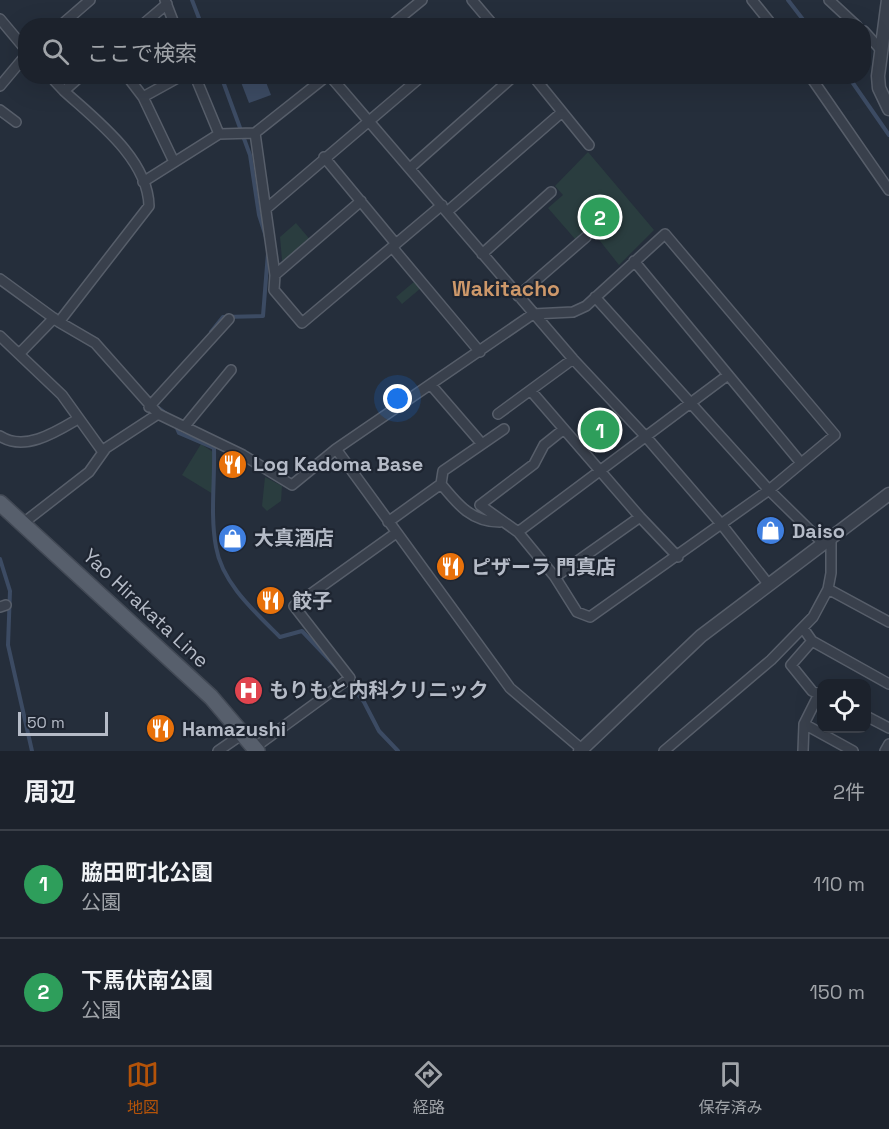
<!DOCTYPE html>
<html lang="ja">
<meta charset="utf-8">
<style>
body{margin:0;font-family:"Space Grotesk","Noto Sans JP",sans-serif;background:#292f38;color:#f1f3f6}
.controls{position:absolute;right:18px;bottom:18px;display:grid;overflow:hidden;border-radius:12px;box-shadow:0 6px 24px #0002}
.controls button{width:54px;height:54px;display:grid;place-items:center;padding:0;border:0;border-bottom:2px solid #3a3f48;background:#1c222c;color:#f1f3f6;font:30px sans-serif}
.scale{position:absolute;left:18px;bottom:15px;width:90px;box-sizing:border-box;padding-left:6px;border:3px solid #b5bbc7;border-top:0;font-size:16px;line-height:21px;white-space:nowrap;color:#b5bbc7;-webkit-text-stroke:4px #1e2531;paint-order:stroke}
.you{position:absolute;left:398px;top:399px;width:21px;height:21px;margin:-15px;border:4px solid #fff;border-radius:50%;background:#1a73e8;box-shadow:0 0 0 9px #1a73e833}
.badge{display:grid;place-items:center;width:39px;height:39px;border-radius:50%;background:#b45309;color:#fff;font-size:20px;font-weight:700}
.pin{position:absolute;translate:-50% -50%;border:3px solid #fff;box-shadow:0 2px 6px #0006}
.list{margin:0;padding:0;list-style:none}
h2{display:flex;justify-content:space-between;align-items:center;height:78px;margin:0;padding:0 24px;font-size:26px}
h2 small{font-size:20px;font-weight:400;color:#a0a4a9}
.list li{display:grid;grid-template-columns:39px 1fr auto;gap:18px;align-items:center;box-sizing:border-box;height:108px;padding:0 24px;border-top:2px solid #3a3f48}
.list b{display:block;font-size:22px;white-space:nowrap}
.list p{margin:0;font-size:20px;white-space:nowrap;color:#a0a4a9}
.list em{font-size:20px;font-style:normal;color:#a0a4a9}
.icon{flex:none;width:33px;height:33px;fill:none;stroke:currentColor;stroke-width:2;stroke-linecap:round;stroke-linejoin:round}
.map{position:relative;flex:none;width:889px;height:751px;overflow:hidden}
.search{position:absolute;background:#1c222c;box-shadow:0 6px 24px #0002;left:18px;right:18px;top:18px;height:66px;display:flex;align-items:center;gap:15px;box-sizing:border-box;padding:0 21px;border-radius:24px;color:#a0a4a9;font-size:22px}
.sheet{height:294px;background:#1c222c}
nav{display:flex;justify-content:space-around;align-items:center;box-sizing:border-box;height:84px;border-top:2px solid #3a3f48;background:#1c222c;font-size:16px;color:#a0a4a9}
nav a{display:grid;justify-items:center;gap:3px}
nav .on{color:#b45309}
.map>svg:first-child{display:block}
.green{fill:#2a3d3f}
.water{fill:#3c4b63}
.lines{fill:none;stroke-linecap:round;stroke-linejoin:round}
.stream{stroke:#3c4b63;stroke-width:4}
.minor-casing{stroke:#575e6a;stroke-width:12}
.tertiary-casing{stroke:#575e6a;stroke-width:15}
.primary-casing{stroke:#424955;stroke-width:18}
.minor{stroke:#39404c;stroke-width:9}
.tertiary{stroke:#39404c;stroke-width:12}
.primary{stroke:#575f6c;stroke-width:15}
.labels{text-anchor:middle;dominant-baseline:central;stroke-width:4.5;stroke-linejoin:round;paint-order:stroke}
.poi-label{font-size:20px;font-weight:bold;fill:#b5bbc7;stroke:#1e2531;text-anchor:start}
.street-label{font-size:20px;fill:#b5bbc7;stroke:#1e2531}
.neighbourhood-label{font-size:21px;font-weight:bold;fill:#cd986a;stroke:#1e2531}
</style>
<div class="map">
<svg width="889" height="751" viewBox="0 0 889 751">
<rect width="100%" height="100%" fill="#252e3b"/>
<path class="green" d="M 588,152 L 654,230 L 619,265 L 589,227 L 575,239 L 548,208 L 563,195 L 555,186 Z
M 296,223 L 312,242 L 286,264 L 282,260 L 280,237 Z
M 415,281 L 421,288 L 402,304 L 396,297 Z
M 613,409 L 622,421 L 588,450 L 578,438 Z
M 201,444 L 213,452 L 213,494 L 182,475 Z
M 265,477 L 282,486 L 281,501 L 267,511 L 262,506 Z"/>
<path class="water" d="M 239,77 L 264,77 L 271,95 L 249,103 Z"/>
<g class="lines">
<path class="stream" d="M 192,0 L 202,26
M 788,0 L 808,26
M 221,76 L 250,155 L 259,215 L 266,237
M 848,76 L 889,135
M 211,332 L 223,317 L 263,316 L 268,253
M 156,406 L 173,419
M 176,426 L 179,433 L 214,448 C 215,480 210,515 216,547 C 222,583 255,612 280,637 L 302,631 L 340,671
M 0,559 L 10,591 L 8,645 L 32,751
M 348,681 L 364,702 L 379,731 L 398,751"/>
<defs>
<path id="minor" d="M 165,0 L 175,26
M 472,0 L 494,26
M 752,0 L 773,26
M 829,0 L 857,26
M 0,19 L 26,50
M 60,26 L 90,0
M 141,26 L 167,4
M 390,26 L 422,0
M 864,31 L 881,50
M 50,76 L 64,91
M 127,76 L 143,97 L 174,162
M 195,76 L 219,134
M 327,76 L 255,133 L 275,275 L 274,290 L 302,323 L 442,205
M 330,76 L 573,359 L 647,438 L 722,525 L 769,585
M 533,76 L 589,145
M 810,76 L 889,190
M 0,86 L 26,55
M 143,97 L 181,76
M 0,110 L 16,122
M 324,157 L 396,244
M 410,168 L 514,76
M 143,182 L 219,134 L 255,133
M 267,208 L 422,76
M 448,211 L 561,113
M 392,247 L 480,352
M 482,254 L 551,192
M 634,261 L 801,463
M 275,275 L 361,201
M 0,279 L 59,322 L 95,343 L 158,414 L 243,455 L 292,485 L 336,449 L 533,314 L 573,312 L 586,306 L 665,234 L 835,435 L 769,490 L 590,617 L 577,612 L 555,577 L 518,532 L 480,505 L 534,464 L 544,445 L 564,429
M 518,296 L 586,237
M 595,297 L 769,490 L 823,543
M 59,322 L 149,206 C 148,159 96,120 64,91 L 81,76
M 0,336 L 62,395 L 103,452
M 20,353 L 54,318
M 431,385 L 482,444
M 531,391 L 640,517 L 678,557
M 149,407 L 229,319
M 498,414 L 573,359
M 185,426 L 231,370
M 0,436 C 25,452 56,432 78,419
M 336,449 L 510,688 L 584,751
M 388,522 L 441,484
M 500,522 C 472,522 458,505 441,484 L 443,471 L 504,429
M 22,524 L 89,472 L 106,448 L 158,414
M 518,532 L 728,375
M 555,577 L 640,517
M 828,589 L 889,622
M 0,607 L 6,605
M 803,628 L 812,641 L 791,665 L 812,691 L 822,695
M 812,641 L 889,684
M 866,716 L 889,728
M 804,724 L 853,751
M 254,748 L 350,678 L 294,606 L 396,533
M 218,751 L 244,733
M 664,751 L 771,660 L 813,617 L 828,589 L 831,573 L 831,537
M 803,751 L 804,724 L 819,694
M 885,751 L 889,744"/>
<path id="tertiary" d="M 888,0 L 878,76 L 879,88 L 889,109
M 580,751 L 701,636 L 889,494"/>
<path id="primary" d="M 0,503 L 211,697 L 257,751"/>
</defs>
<use href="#minor" class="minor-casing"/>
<use href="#tertiary" class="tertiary-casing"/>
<use href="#primary" class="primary-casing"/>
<use href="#minor" class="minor"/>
<use href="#tertiary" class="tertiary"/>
<use href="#primary" class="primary"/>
</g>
<defs>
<symbol id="restaurant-disc" viewBox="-11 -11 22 22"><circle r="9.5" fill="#e8710a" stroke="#1e2531"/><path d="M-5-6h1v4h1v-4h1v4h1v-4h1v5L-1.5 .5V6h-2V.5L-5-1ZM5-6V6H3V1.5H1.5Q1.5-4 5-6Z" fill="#fff"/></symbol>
<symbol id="shop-disc" viewBox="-11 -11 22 22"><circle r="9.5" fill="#3f7fe0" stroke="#1e2531"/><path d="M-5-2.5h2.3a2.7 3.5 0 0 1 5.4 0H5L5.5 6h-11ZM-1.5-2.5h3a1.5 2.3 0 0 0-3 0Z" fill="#fff"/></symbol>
<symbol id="hospital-disc" viewBox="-11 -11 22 22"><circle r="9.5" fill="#e0444e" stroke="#1e2531"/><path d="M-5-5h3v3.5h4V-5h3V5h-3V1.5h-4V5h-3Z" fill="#fff"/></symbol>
</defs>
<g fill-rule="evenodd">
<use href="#restaurant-disc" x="216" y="448" width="33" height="33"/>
<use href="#shop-disc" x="754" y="514" width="33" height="33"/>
<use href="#shop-disc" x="216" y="522" width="33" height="33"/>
<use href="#restaurant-disc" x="434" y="550" width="33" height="33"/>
<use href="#restaurant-disc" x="254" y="584" width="33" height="33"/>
<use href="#hospital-disc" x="232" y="674" width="33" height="33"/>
<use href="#restaurant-disc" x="144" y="712" width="33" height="33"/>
</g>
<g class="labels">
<g class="poi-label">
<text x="253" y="464">Log Kadoma Base</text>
<text x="792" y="531">Daiso</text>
<text x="254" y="538">大真酒店</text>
<text x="471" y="567">ピザーラ 門真店</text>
<text x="292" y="601">餃子</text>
<text x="269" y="690">もりもと内科クリニック</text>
<text x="182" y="729">Hamazushi</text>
</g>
<g class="street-label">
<text transform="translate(146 608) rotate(43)">Yao Hirakata Line</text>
</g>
<g class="neighbourhood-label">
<text x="506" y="288">Wakitacho</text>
</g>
</g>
</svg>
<div class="controls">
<button><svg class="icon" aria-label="locate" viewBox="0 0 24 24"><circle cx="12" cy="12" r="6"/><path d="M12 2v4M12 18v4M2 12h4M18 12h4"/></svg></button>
</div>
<div class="scale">50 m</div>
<div class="you"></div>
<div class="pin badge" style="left:600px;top:430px;background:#2e9e5b">1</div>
<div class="pin badge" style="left:600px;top:217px;background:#2e9e5b">2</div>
<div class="search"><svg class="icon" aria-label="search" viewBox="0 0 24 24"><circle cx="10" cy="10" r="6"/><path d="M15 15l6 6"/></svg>ここで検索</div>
</div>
<section class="sheet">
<h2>周辺<small>2件</small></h2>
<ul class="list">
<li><span class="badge" style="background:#2e9e5b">1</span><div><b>脇田町北公園</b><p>公園</p></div><em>110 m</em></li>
<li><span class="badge" style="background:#2e9e5b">2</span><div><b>下馬伏南公園</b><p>公園</p></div><em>150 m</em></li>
</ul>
</section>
<nav>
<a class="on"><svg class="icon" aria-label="map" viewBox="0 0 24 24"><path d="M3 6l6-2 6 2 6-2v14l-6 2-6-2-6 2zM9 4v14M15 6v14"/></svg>地図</a>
<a><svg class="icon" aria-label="directions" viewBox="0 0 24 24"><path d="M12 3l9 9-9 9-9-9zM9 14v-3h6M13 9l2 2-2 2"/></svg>経路</a>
<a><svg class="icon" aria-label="saved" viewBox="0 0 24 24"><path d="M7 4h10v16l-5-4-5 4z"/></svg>保存済み</a>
</nav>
